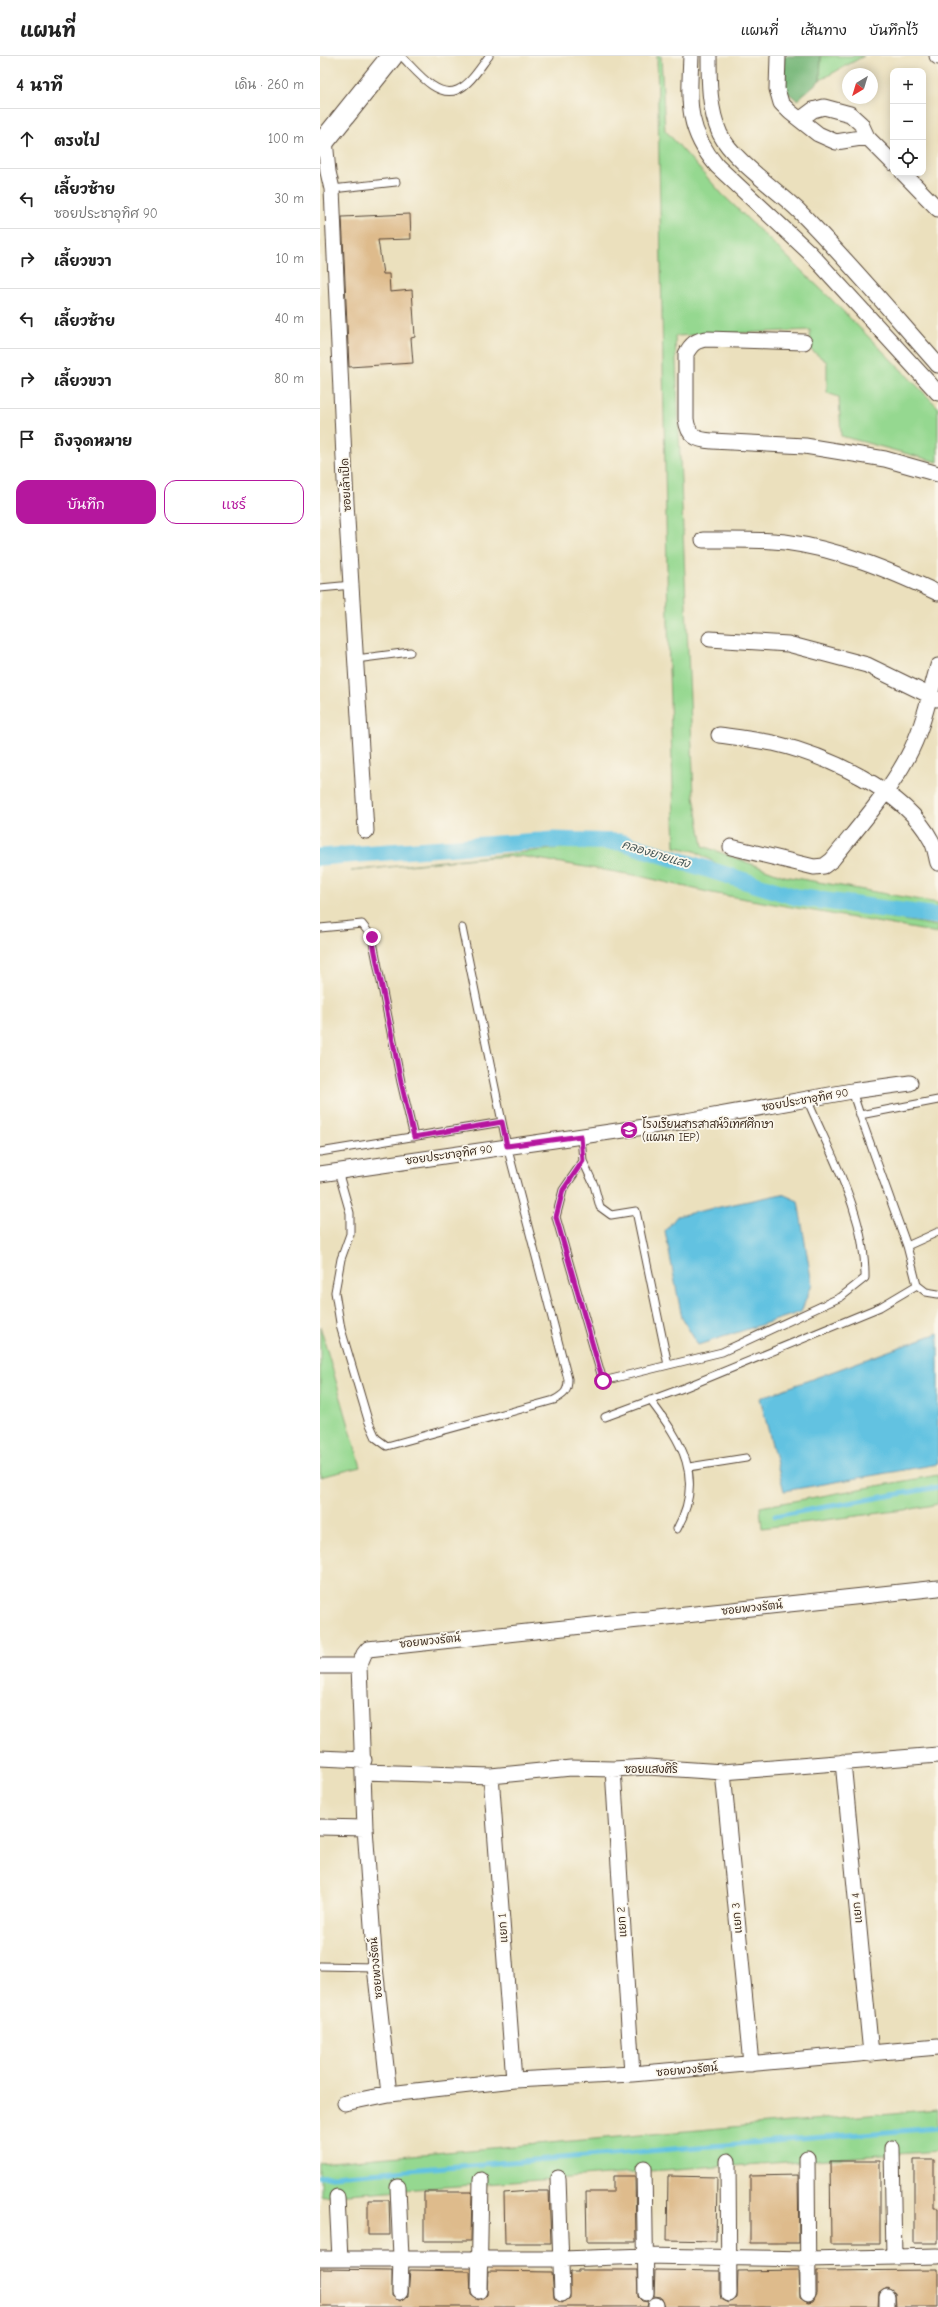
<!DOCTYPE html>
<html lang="th">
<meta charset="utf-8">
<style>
body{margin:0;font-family:"Comic Neue","Playpen Sans Thai",sans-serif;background:#f2f2f2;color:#222}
.controls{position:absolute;right:12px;top:12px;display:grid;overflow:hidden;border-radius:8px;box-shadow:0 2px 10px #0003}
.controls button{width:36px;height:36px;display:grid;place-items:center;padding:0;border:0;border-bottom:1px solid #e0e0e0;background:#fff;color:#222;font:20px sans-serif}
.compass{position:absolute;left:522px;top:12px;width:36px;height:36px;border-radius:50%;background:#fff;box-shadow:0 2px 10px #0003;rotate:218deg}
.stop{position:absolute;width:12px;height:12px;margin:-9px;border:3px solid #b5179e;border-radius:50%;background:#fff}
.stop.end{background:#b5179e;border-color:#fff;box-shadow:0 1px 4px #0008}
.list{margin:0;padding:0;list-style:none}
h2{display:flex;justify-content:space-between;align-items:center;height:52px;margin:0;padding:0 16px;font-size:17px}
h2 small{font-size:13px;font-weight:400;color:#767676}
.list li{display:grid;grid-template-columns:26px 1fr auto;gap:12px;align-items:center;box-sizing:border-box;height:60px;padding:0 16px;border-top:1px solid #e0e0e0}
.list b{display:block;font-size:15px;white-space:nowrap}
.list p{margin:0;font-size:13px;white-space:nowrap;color:#767676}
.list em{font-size:13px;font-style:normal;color:#767676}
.actions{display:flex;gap:8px;padding:12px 16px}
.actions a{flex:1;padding:9px 0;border:1px solid #b5179e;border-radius:12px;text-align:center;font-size:14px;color:#b5179e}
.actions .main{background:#b5179e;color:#fff}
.icon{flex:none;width:22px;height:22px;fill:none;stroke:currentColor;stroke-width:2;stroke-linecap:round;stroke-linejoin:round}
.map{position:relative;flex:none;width:618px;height:2251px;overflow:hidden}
header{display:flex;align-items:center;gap:24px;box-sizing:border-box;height:56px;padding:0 20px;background:#fff;border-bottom:1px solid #e0e0e0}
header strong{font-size:19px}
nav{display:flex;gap:22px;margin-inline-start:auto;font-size:14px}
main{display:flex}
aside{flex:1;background:#fff}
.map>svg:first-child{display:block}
.green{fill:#95d890;stroke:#688157}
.forest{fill:#78b87a;stroke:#5a714c}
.water{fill:#62c2e1;stroke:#4e7680}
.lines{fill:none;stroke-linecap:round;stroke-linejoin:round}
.stream{stroke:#62c2e1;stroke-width:5}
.canal{stroke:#62c2e1;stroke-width:17}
.building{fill:#debb8c}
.lane-casing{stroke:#554536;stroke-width:9}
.street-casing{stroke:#554536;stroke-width:17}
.secondary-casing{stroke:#554536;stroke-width:23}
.lane{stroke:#fff;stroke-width:7}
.street{stroke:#fff;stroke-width:15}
.secondary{stroke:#fff;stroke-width:21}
.route{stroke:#b5179e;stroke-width:5}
.labels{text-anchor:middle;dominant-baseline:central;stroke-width:3.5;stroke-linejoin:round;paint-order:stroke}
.street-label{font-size:11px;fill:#3b2a1e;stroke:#fbf7ec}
.poi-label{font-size:11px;fill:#3b2a1e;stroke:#fbf7ec;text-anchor:start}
.water-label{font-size:12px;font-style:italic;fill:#475858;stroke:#fbf7ec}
</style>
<header>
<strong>แผนที่</strong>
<nav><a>แผนที่</a><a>เส้นทาง</a><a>บันทึกไว้</a></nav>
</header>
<main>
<aside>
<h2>4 นาที<small>เดิน · 260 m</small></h2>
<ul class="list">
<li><svg class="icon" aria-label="ahead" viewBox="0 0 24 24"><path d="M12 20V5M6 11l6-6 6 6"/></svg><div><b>ตรงไป</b></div><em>100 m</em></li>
<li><svg class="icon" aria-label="left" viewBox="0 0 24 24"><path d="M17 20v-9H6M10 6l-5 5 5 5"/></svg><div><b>เลี้ยวซ้าย</b><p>ซอยประชาอุทิศ 90</p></div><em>30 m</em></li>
<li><svg class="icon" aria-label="right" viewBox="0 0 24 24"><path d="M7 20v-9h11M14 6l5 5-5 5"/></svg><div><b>เลี้ยวขวา</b></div><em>10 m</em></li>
<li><svg class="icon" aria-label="left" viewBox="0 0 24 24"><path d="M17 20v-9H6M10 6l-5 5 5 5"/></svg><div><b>เลี้ยวซ้าย</b></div><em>40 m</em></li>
<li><svg class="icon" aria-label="right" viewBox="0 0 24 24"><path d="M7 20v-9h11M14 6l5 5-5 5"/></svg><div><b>เลี้ยวขวา</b></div><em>80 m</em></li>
<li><svg class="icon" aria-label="arrive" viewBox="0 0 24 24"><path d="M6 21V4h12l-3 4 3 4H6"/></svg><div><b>ถึงจุดหมาย</b></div></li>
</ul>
<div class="actions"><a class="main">บันทึก</a><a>แชร์</a></div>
</aside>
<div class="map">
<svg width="618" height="2251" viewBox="0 0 618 2251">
<rect width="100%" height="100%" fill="#fbf7ec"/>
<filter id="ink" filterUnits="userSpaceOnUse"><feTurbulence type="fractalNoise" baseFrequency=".025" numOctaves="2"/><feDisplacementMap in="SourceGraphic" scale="8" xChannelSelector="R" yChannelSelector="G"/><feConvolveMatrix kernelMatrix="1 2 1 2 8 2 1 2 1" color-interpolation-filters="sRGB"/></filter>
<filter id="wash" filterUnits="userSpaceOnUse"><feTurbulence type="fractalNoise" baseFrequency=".012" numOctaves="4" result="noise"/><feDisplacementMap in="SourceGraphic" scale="16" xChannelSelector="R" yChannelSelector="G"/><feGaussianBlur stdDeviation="0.9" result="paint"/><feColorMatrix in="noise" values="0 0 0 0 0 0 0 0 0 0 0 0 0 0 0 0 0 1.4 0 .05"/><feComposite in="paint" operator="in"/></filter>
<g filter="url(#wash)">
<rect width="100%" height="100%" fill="#ebe0bd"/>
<path class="green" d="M 337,0 L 341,0 L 345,74 L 402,138 L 511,243 L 618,351 L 618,406 L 521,380 L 519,341 L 507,337 L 507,306 L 491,294 L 490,274 L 355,280 L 374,740 L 383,790 L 464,820 L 618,847 L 618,857 L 463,834 L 404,812 L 375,795 L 355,791 L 349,616 Z
M 501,0 L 544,0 L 500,24 Z
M 269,789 L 301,794 L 486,847 L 618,870 L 618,877 L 392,837 L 319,820 L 200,800 L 157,802 L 31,815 Z
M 0,1270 L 41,1411 L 0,1421 Z
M 618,1419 L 618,1448 L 592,1453 L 442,1472 L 440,1451 Z
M 618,2053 L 618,2095 L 0,2140 L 0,2107 Z"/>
<path class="forest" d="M 464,0 L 501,0 L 500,24 L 477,44 L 463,33 Z"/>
<path class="water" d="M 462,1138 L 478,1145 L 492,1228 L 481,1256 L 378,1289 L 362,1262 L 345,1175 L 357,1160 Z
M 618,1277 L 618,1408 L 464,1435 L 440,1342 Z"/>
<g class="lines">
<path class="stream" d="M 455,1460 L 618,1431
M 0,2121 L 618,2072"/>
<path class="canal" d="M 0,801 L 233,784 L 301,786 L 476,841 L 618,860"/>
</g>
<g id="blocks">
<path class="building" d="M 90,158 L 91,183 L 58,184 L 63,218 L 69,218 L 70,236 L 92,234 L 95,281 L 91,282 L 93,307 L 29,311 L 22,161 Z
M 594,2104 L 614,2104 L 614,2152 L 618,2152 L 618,2187 L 594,2187 Z
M 510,2105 L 560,2105 L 560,2188 L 511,2188 Z
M 478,2119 L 479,2187 L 430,2187 L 430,2120 Z
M 293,2120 L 315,2120 L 316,2186 L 267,2186 L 266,2136 L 293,2136 Z
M 348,2120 L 397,2121 L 396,2185 L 347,2184 Z
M 210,2135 L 229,2135 L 231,2187 L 185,2187 L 184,2137 Z
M 104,2136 L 152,2136 L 151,2185 L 104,2185 Z
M 48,2144 L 69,2144 L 70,2179 L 48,2179 Z
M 0,2213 L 72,2214 L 72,2240 L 80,2245 L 88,2240 L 90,2214 L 150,2215 L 151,2239 L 158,2244 L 167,2239 L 168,2215 L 232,2216 L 234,2242 L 242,2247 L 250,2242 L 250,2216 L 258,2216 L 258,2214 L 317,2214 L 318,2241 L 322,2245 L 328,2246 L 327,2251 L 0,2251 Z
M 335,2214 L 400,2215 L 400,2238 L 401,2243 L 409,2247 L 417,2242 L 418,2215 L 479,2214 L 480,2242 L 488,2247 L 493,2246 L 497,2238 L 497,2215 L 618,2214 L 618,2251 L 576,2251 L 575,2237 L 567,2232 L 559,2237 L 558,2251 L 345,2251 L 341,2241 L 334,2240 Z"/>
</g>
</g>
<g filter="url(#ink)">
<use href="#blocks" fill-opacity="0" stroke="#554536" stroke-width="1"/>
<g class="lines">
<defs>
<path id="lane" d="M 81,0 C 94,12 116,43 137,34 C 150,29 161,10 169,0
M 12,133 L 76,126
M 0,532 L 32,529
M 36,603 L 90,596
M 0,872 L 42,868 L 52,881 L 81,1026 L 94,1081
M 532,1035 L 540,1059
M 618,1044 L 540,1059 L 587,1190 L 597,1229 L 606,1236 L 618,1238
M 261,1080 L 263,1105 L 243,1134 L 236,1161 L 283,1325 L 402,1296 L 521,1241 L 545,1222 C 546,1159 511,1100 487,1043
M 0,1096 L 182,1066
M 263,1105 L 274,1129 L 280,1151 L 291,1159 L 316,1155 L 348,1309
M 18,1115 L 30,1157 L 30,1178 L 21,1203 L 15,1236 L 21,1273 L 48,1364 L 56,1382 L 67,1390 L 234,1344 C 245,1338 248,1335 248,1323 L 187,1090 L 142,872
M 587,1190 L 618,1176
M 330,1344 C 362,1386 385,1422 357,1473
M 285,1361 L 366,1331 L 560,1251 L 597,1229
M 369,1411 L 426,1402
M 0,1910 L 55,1911"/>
<path id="street" d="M 371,0 C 369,46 366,73 397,110 L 490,197 L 618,337
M 389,0 C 389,25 389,54 400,78 C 413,104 456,133 478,154 C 527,203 572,257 618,309
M 458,0 L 457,33 L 461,47 L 470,56 L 498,78 L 516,86 L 547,81
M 617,0 L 618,1
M 481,63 L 493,54 L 504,51 L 530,58 L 541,68 L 547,81 L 573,107
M 5,84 L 8,116 L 12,133 L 26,447 L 46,775
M 583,117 L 618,153
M 484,286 L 387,283 C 376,284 371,288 366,298 L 366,363 C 368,380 376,384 392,385 L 485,390 L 565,403 L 618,418
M 383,484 C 410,484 438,483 465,486 C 519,493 569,514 618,537
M 390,583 L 468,588 L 547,609 L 617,643
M 399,679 C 417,681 435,684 453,687 C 505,699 585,734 611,784 C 615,790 616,800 618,807
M 411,791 L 494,811 L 504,810 L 512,804 C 538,771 568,738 588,700 C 603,673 609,640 618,610
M 0,1118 L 366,1065 L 532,1035 L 590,1027
M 0,1610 L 39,1610
M 0,1702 L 44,1704
M 523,1706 L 551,1998
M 293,1713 L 312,2018
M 43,1716 L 171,1720 L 251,1712 L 293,1713 L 328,1711 L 403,1716 L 618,1699
M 403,1716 L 431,2008
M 171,1720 L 194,2024
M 0,1771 L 45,1772
M 69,2038 L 55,1911 L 45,1772 L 39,1610 L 44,1598 L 48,1593 L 618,1532
M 25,2047 L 69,2038 L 194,2024 L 312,2018 L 618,1991
M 572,2092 L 574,2201
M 487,2102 L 488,2238
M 408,2105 L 409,2238
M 324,2112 L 326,2237
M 238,2122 L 242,2238
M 78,2131 L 81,2201 L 80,2236
M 17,2141 L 20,2203
M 0,2203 L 243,2203 L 325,2200 L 488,2203 L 618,2200
M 159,2235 L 161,2124
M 567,2241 L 567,2251
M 336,2249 L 336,2251"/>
<path id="secondary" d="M 0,90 L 72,0"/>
</defs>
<use href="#lane" class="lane-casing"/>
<use href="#street" class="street-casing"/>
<use href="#secondary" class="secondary-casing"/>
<use href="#lane" class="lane"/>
<use href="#street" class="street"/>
<use href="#secondary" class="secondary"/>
</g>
</g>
<g class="lines" filter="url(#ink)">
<path class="route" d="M 52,881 L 81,1026 L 94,1081 L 182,1066 L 187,1090 L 261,1080 L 263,1105 L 243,1134 L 236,1161 L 283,1325"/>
</g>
<defs>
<symbol id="school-disc" viewBox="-11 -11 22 22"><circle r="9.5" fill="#b5179e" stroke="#fbf7ec"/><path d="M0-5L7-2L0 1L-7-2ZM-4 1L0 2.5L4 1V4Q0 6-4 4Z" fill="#fff"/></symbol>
</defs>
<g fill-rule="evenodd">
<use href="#school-disc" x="299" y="1064" width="20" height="20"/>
</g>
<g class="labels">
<g class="street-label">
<text transform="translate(26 429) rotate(-93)">ซอยเล้าเป็ด</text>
<text transform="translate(485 1044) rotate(-10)">ซอยประชาอุทิศ 90</text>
<text transform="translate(129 1099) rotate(-8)">ซอยประชาอุทิศ 90</text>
<text transform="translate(432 1552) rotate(-6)">ซอยพวงรัตน์</text>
<text transform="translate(110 1585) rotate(-6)">ซอยพวงรัตน์</text>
<text x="331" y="1713">ซอยแสงศิริ</text>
<text transform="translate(537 1852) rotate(-96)">แยก 4</text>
<text transform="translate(417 1862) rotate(-95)">แยก 3</text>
<text transform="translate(302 1866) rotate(-94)">แยก 2</text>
<text transform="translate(183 1872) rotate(-94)">แยก 1</text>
<text transform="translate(56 1912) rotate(-95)">ซอยพวงรัตน์</text>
<text transform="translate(367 2014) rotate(-5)">ซอยพวงรัตน์</text>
</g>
<g class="poi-label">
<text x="322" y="1068">โรงเรียนสารสาสน์วิเทศศึกษา<tspan x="322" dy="13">(แผนก IEP)</tspan></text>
</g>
<g class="water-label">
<text transform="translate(336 798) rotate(17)">คลองยายแสง</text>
</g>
</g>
</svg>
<div class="controls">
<button>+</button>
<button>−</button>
<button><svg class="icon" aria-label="locate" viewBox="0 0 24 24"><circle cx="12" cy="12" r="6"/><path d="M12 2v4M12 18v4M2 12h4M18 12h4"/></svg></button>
</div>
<svg class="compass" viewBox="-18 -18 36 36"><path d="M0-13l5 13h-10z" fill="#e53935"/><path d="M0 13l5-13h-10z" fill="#767676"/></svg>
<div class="stop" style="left:283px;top:1325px"></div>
<div class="stop end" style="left:52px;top:881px"></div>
</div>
</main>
